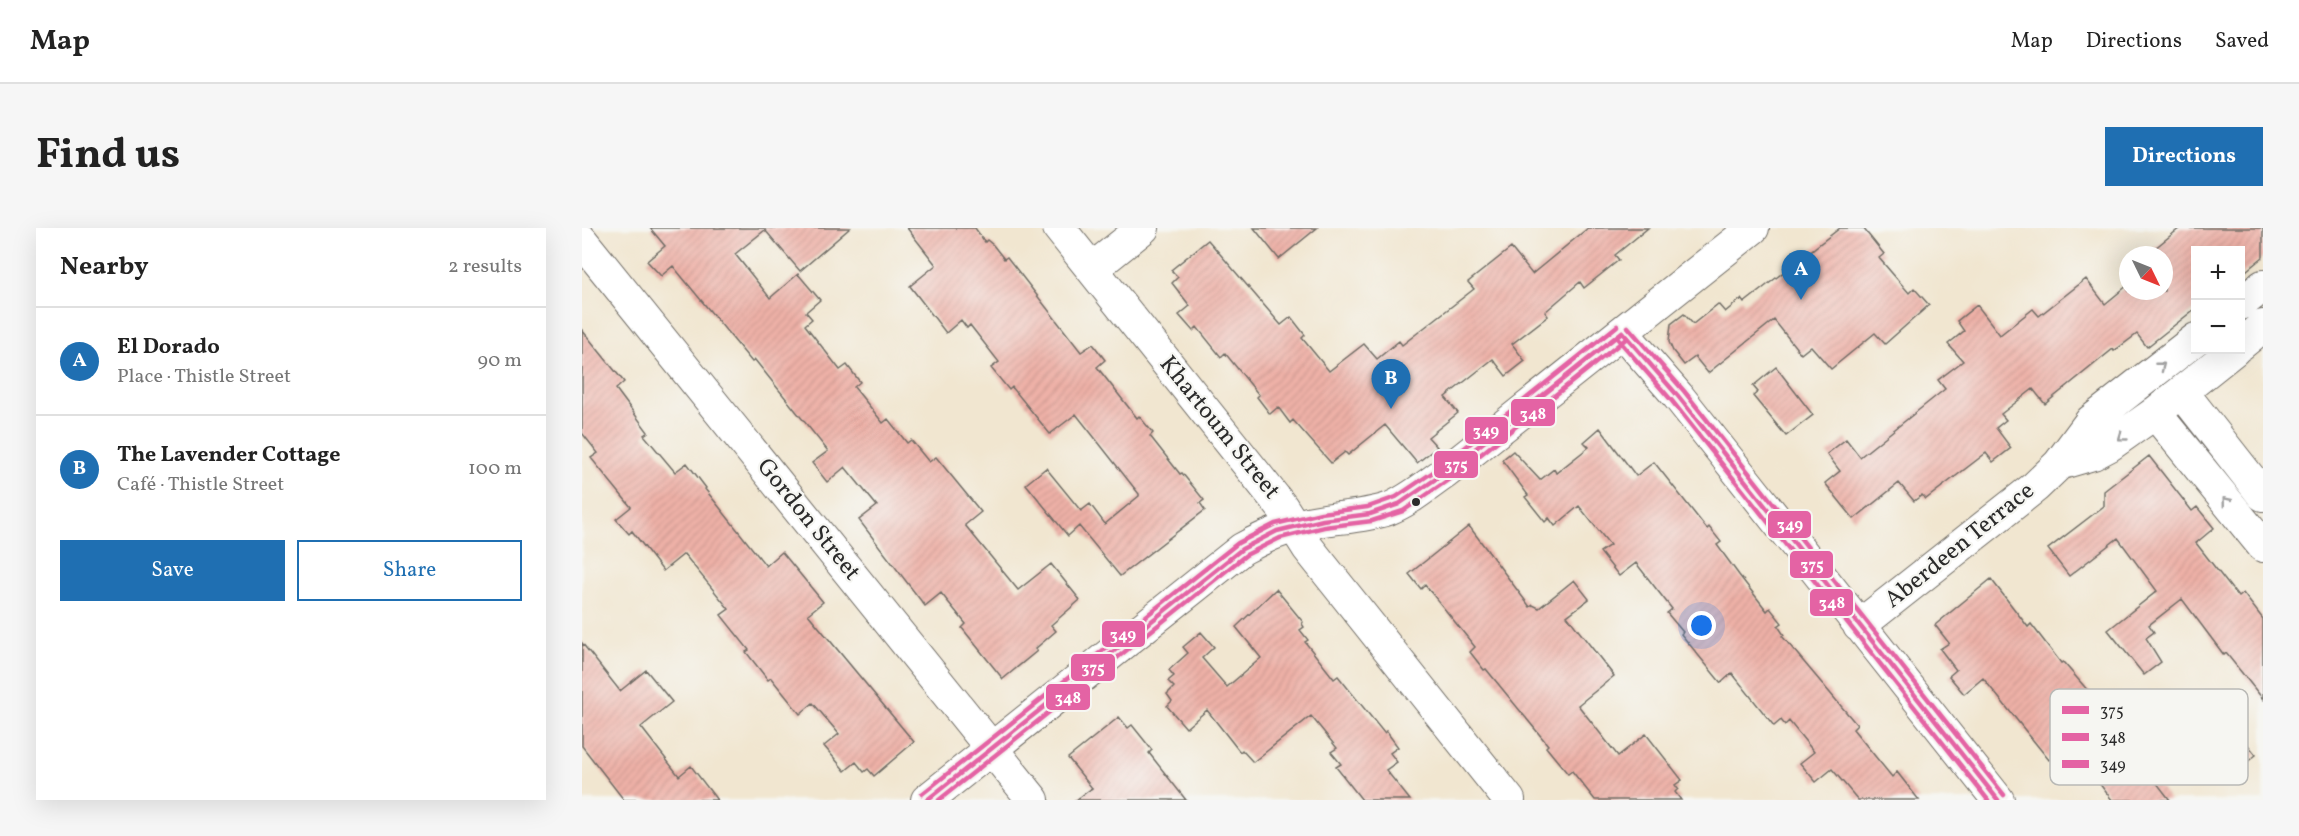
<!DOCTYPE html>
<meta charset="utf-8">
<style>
body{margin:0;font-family:Vollkorn,serif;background:#f6f6f6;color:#222}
.controls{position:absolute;right:18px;top:18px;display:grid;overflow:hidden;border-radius:0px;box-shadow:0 6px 24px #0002}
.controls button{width:54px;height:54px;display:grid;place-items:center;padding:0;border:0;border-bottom:2px solid #e0e0e0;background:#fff;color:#222;font:30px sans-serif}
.compass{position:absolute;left:1537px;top:18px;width:54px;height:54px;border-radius:50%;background:#fff;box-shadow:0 6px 24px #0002;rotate:133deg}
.you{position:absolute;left:1120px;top:398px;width:21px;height:21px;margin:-15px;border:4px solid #fff;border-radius:50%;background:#1a73e8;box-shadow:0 0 0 9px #1a73e833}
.badge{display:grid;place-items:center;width:39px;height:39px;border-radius:50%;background:#1f6fb2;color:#fff;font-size:20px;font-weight:700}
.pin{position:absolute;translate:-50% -50px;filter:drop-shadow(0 2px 3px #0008)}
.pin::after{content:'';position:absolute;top:32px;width:21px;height:18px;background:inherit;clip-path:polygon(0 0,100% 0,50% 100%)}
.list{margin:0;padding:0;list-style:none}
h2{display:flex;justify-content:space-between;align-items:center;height:78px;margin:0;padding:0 24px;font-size:26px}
h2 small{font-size:20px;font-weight:400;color:#767676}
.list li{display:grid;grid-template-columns:39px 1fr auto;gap:18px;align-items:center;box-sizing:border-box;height:108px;padding:0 24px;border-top:2px solid #e0e0e0}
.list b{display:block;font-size:22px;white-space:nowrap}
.list p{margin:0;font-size:20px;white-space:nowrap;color:#767676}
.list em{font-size:20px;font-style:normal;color:#767676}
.actions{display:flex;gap:12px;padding:18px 24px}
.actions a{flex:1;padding:14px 0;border:2px solid #1f6fb2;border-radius:0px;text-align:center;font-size:21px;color:#1f6fb2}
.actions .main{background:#1f6fb2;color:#fff}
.map{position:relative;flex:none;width:1681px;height:572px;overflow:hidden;border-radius:0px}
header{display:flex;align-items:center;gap:36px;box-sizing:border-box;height:84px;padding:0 30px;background:#fff;border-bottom:2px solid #e0e0e0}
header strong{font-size:28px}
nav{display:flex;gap:33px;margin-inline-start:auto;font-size:21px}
.intro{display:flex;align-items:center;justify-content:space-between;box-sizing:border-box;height:144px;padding:0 36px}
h1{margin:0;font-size:42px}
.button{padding:15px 27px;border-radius:0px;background:#1f6fb2;color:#fff;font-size:21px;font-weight:700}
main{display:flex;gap:36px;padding:0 36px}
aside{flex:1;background:#fff;border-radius:0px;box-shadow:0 6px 24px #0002}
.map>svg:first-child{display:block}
.building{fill:url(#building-hatch)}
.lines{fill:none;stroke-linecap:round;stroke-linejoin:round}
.minor-casing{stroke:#706c65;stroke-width:34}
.minor{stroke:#fff;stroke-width:32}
.bus-1-casing{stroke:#f6f6f2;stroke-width:9}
.bus-2-casing{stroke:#f6f6f2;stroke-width:9}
.bus-3-casing{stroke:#f6f6f2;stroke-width:9}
.bus-1{stroke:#e463a4;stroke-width:4.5}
.bus-2{stroke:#e463a4;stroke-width:4.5}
.bus-3{stroke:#e463a4;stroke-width:4.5}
.oneway{stroke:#a0a0a0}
.bus-dot{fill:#2b2b2b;stroke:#f6f6f2;stroke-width:2}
.labels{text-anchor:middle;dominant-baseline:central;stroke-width:4.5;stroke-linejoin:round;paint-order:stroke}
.street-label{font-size:24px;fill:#2b2b2b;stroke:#f6f6f2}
.key{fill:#f6f6f2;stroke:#b9b9b6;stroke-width:1.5}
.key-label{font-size:16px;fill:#2b2b2b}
.line-badge{stroke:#f6f6f2;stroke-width:2}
.badge-label{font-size:16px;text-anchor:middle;font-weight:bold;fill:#fff}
</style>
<header>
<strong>Map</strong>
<nav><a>Map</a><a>Directions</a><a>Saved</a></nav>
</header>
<div class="intro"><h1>Find us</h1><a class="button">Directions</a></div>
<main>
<aside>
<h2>Nearby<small>2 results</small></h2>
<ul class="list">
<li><span class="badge">A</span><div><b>El Dorado</b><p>Place · Thistle Street</p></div><em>90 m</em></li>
<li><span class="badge">B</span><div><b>The Lavender Cottage</b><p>Café · Thistle Street</p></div><em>100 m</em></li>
</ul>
<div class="actions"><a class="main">Save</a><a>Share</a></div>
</aside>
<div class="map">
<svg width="1681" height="572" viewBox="0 0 1681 572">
<defs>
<pattern id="building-hatch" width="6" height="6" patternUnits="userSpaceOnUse" patternTransform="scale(1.5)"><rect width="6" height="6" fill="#eeb1a7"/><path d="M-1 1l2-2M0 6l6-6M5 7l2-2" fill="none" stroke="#cc9890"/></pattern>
</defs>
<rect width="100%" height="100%" fill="#f6f6f2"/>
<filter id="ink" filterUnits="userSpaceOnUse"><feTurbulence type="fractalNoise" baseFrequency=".0167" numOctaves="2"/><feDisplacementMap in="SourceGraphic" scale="12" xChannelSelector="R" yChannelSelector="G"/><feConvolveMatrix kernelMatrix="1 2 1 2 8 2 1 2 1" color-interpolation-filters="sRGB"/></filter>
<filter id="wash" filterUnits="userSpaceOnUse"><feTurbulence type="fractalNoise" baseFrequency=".008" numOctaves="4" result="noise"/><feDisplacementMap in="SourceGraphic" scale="24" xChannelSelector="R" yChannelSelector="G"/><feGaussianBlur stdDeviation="1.35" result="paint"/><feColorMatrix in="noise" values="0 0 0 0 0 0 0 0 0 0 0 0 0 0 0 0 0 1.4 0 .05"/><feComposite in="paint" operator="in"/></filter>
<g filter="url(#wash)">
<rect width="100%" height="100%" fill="#f1e6d0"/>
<g id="blocks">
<path class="building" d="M 68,0 L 268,0 L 218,43 L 183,2 L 153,26 L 188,70 L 216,46 L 238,72 L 224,84 L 230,91 L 223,97 L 258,142 L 265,137 L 278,154 L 272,159 L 301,195 L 306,191 L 325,215 L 329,212 L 347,234 L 354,229 L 399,284 L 383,297 L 436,362 L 469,336 L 498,372 L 469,397 L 474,403 L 453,421 L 455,423 L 421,451 L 380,400 L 384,396 L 359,365 L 343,378 L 277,292 L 295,278 L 263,239 L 245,254 L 230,235 L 246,223 L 173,132 L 170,134 L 91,38 L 79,48 L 65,33 L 83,18 Z
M 325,0 L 393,0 L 403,14 L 405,12 L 411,17 L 422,31 L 425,29 L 499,124 L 511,116 L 523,132 L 515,139 L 555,190 L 557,188 L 571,205 L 568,208 L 598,246 L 600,245 L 622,272 L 618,275 L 623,282 L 538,348 L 497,298 L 486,308 L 444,256 L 464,240 L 499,283 L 508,276 L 523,296 L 557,268 L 557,266 L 494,186 L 468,206 L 430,159 L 427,162 L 409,140 L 417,134 L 388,97 L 385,100 L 379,92 L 364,105 L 328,58 L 354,37 Z
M 672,0 L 735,0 L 697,31 Z
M 1006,0 L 1066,0 L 1033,27 L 1037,32 L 1002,60 L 998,54 L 963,84 L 966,88 L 930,116 L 943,133 L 924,148 L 911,131 L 863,169 L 876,185 L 846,209 L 855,219 L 835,235 L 803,197 L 766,227 L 763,224 L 749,235 L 711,192 L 708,195 L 696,179 L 688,186 L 675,169 L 677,167 L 643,125 L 639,129 L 615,99 L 611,103 L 597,87 L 608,78 L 590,55 L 596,49 L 589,42 L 626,12 L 699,97 L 709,89 L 723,107 L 720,110 L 747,143 L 782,116 L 795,131 L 817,113 L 820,117 L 892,61 L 886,54 L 929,20 L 950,46 Z
M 1258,0 L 1281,0 L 1302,26 L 1297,30 L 1327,65 L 1332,60 L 1347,77 L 1303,116 L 1293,105 L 1249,141 L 1229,118 L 1219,126 L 1192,92 L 1126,145 L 1113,129 L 1102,137 L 1091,123 L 1087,114 L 1089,96 L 1102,86 L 1111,96 L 1136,76 L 1143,84 L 1159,71 L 1162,75 Z
M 1598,0 L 1681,0 L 1681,29 L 1659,47 L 1659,22 L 1614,22 L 1614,80 L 1565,119 L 1555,106 L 1532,123 L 1531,121 L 1463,176 L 1451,161 L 1419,186 L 1424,192 L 1414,200 L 1429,220 L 1411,234 L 1404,225 L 1344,271 L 1340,267 L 1332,273 L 1317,255 L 1272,291 L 1243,255 L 1258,243 L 1245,226 L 1264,211 L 1278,229 L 1363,161 L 1356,152 L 1381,133 L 1366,116 L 1382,103 L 1375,93 L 1395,77 L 1418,107 L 1451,81 L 1457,88 L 1504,51 L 1523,76 L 1546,57 L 1546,63 L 1582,63 L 1582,27 L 1569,27 L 1567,25 Z
M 0,102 L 42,154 L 34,161 L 66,204 L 62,207 L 93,244 L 105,235 L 124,260 L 123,261 L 184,338 L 200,324 L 241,374 L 226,386 L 332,514 L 292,548 L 286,541 L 282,544 L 274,534 L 263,543 L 242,518 L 257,506 L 231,475 L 218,486 L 189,450 L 186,452 L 164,424 L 167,422 L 139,387 L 147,381 L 102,326 L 81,343 L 50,303 L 47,306 L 34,291 L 49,279 L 9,230 L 16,225 L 0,205 Z
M 1194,139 L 1231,187 L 1204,208 L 1171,168 L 1176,164 L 1171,158 Z
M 1018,200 L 1054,248 L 1072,234 L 1125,301 L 1127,299 L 1139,314 L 1135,317 L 1157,347 L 1185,383 L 1188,380 L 1200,395 L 1196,398 L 1202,407 L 1200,408 L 1275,497 L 1271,501 L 1310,549 L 1315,544 L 1337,572 L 1276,572 L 1250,541 L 1234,554 L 1218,535 L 1232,524 L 1207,493 L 1203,497 L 1199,492 L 1192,498 L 1150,445 L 1139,455 L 1099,406 L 1101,404 L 1085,385 L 1090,381 L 1054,335 L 1037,348 L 1018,324 L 1028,317 L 997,278 L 973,298 L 967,290 L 963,294 L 943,269 L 946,267 L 920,232 L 931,223 L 958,252 L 972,241 L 974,245 L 1007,219 L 1002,214 Z
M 1567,228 L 1610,283 L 1615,279 L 1632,300 L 1614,315 L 1656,369 L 1661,365 L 1681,391 L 1681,471 L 1644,425 L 1642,427 L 1600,371 L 1567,397 L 1572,404 L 1564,410 L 1579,434 L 1562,447 L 1526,402 L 1575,363 L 1536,310 L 1487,348 L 1466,321 L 1522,278 L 1522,263 Z
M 887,298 L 948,379 L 951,377 L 957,380 L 992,352 L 1007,371 L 985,388 L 1032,448 L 996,477 L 1036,528 L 1064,506 L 1100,552 L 1093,557 L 1096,561 L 1093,564 L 1099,572 L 1013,572 L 990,543 L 986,546 L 964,519 L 966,517 L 904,441 L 902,442 L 888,424 L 893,419 L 861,379 L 843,357 L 839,361 L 827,346 Z
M 1409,351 L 1446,399 L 1449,396 L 1479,435 L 1481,434 L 1515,473 L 1524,466 L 1546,493 L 1560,482 L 1577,505 L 1581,502 L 1593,519 L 1568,538 L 1571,542 L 1567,545 L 1588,572 L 1530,572 L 1514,551 L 1519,546 L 1493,512 L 1467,532 L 1401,450 L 1382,466 L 1367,448 L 1374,442 L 1358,421 L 1367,415 L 1353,397 Z
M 694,361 L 721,394 L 720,396 L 722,399 L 718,402 L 726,412 L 723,414 L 752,451 L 756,448 L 802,505 L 804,503 L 816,519 L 808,525 L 815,534 L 804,542 L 828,572 L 780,572 L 754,539 L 759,536 L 749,524 L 755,520 L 729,488 L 671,534 L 660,522 L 658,524 L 625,482 L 604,500 L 585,478 L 590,473 L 585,466 L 592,459 L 586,453 L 592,448 L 587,442 L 606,425 L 601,419 L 619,404 L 632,419 L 620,430 L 645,459 L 679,430 L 654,399 Z
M 0,415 L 38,463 L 64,442 L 90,474 L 59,499 L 97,548 L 109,538 L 135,572 L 42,572 L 0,518 Z
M 537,489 L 546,500 L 550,497 L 570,522 L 567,525 L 604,572 L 494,572 L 510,560 L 486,530 Z
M 1658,507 L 1674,527 L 1655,542 L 1639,522 Z"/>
</g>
</g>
<g filter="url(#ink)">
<use href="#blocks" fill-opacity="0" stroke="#706c65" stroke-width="1.5"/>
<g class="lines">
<defs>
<path id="minor" d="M 477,0 L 700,279 L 726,320 L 927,572
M 0,13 L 451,572
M 510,41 L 561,0
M 1658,76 L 1681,58
M 1040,104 L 1096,168 L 1416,572
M 1658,117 L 1681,98
M 1600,164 L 1681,267
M 1573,185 L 1681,318
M 1477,236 L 1511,226 L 1528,217 L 1573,185 L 1652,122
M 1277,398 L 1453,259 L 1477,236 L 1509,193 L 1614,111
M 345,572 L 660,321 C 687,306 712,296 742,292 C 763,289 785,288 806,281 C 827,273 845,257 864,244 L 1171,0"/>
</defs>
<use href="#minor" class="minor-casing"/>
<use href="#minor" class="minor"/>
<defs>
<path id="bus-1" d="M 1040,104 L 1096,168 L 1416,572
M 345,572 L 660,321 L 695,303 L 741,292 L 788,286 L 817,276 L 864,244 L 1040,104"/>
<path id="bus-2" d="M 1034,109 L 1090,173 L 1406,572
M 357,572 L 664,327 L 698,310 L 742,299 L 790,293 L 821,283 L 869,250 L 1045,110"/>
<path id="bus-3" d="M 1046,99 L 1102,163 L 1422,567
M 340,566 L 656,315 L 693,296 L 739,285 L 786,279 L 814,269 L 860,238 L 1035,98"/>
</defs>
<use href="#bus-1" class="bus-1-casing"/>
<use href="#bus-2" class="bus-2-casing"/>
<use href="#bus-3" class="bus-3-casing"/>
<use href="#bus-1" class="bus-1"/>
<use href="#bus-2" class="bus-2"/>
<use href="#bus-3" class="bus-3"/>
</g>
<defs><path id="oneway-chevron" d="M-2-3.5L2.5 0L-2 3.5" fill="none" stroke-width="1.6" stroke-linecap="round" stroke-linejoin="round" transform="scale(1.5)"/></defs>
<g class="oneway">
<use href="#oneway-chevron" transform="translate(1579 138) rotate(-38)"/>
<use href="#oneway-chevron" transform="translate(1540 209) rotate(144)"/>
<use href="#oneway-chevron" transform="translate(1644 273) rotate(-129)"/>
</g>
</g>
<circle class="bus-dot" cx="834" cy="274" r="5"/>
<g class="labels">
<g class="street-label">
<text transform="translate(637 200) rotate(51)">Khartoum Street</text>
<text transform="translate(226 292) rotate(51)">Gordon Street</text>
<text transform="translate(1378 318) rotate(-39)">Aberdeen Terrace</text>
</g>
</g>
<rect x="1468" y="461" width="198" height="96" rx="9" class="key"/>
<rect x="1480" y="478" width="27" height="8" fill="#e463a4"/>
<rect x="1480" y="505" width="27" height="8" fill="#e463a4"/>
<rect x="1480" y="532" width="27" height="8" fill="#e463a4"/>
<g class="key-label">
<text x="1518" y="488">375</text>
<text x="1518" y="515">348</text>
<text x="1518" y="542">349</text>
</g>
<g class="line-badge">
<rect x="928" y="170" width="46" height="29" rx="6" fill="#e463a4"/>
<rect x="882" y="188" width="45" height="29" rx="6" fill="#e463a4"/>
<rect x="851" y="222" width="46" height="29" rx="6" fill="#e463a4"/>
<rect x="1185" y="282" width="45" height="29" rx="6" fill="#e463a4"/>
<rect x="1207" y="322" width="45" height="29" rx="6" fill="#e463a4"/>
<rect x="1227" y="360" width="45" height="29" rx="6" fill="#e463a4"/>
<rect x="519" y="392" width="45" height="28" rx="6" fill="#e463a4"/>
<rect x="488" y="425" width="46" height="29" rx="6" fill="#e463a4"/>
<rect x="463" y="455" width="46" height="28" rx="6" fill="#e463a4"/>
</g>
<g class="badge-label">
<text x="951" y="191">348</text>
<text x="904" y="208">349</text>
<text x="874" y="242">375</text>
<text x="1208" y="302">349</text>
<text x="1230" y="342">375</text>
<text x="1250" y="380">348</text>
<text x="541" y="412">349</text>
<text x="511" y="445">375</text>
<text x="486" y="475">348</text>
</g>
</svg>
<div class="controls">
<button>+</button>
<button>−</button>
</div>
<svg class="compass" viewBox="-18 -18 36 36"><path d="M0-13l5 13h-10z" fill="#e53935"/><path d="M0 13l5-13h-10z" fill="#767676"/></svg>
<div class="you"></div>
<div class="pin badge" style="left:1219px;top:72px">A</div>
<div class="pin badge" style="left:809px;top:181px">B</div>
</div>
</main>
